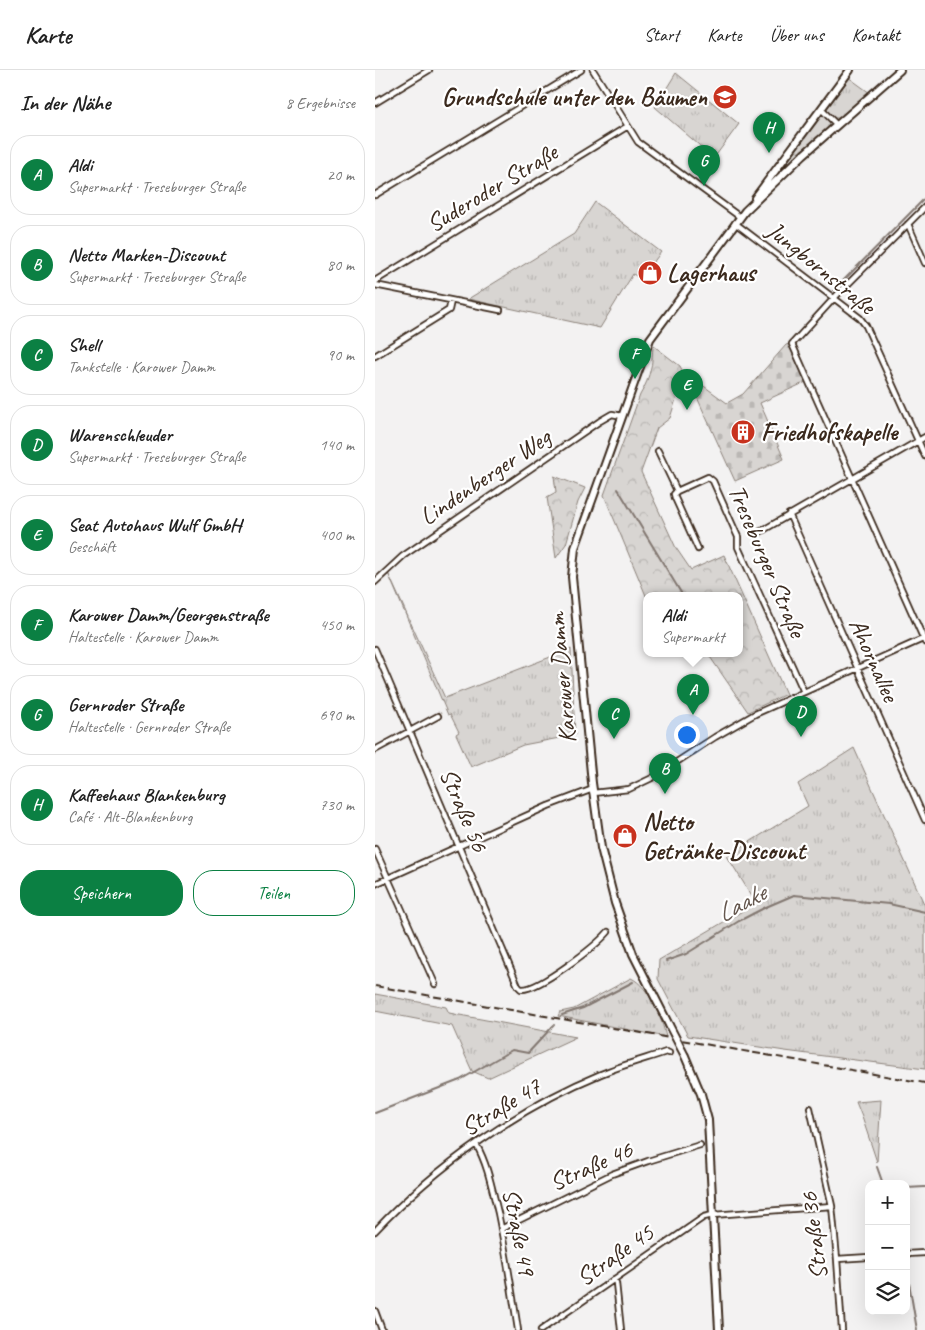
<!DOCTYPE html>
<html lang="de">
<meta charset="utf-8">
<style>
body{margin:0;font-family:Caveat,sans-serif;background:#f2f2f2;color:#222}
.controls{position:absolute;right:15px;bottom:15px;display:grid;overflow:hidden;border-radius:10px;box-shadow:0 5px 20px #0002}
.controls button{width:45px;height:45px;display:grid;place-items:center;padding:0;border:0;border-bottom:1px solid #e0e0e0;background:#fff;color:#222;font:25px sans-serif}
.you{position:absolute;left:311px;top:664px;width:18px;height:18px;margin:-12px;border:4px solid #fff;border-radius:50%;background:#1a73e8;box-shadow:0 0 0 8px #1a73e833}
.badge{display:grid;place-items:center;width:32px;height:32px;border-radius:50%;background:#0b8043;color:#fff;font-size:16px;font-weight:700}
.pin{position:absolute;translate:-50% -41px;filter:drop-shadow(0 1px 2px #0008)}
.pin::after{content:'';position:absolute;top:26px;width:18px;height:15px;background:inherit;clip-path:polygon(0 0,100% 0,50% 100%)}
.popup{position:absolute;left:268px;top:522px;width:100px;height:65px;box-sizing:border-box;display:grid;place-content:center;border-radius:10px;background:#fff;filter:drop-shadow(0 1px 4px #0005);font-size:16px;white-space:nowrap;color:#767676}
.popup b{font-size:19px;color:#222}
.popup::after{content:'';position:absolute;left:50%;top:100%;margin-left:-10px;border:10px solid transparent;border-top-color:#fff}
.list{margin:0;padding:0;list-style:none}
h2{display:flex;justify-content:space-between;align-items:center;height:65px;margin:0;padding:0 20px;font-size:21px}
h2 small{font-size:16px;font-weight:400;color:#767676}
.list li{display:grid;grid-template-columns:32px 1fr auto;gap:15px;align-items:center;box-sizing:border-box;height:80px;margin:0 10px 10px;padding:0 10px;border:1px solid #e0e0e0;border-radius:20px}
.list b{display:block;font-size:19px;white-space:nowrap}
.list p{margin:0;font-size:16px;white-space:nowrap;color:#767676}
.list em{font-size:16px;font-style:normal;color:#767676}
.actions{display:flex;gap:10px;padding:15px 20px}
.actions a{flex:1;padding:11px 0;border:1px solid #0b8043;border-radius:20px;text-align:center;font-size:18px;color:#0b8043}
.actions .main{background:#0b8043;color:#fff}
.icon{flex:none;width:28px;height:28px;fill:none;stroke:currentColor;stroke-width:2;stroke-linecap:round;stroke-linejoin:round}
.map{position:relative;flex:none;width:550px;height:1260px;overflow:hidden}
header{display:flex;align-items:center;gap:30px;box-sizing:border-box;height:70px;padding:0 25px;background:#fff;border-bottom:1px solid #e0e0e0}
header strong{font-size:24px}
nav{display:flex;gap:28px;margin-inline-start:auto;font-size:18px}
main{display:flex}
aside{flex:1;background:#fff}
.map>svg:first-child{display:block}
.grass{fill:url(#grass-tufts);stroke:#8a8078}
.forest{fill:url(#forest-crowns);stroke:#8a8078}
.cemetery{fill:url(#cemetery-stones);stroke:#8a8078}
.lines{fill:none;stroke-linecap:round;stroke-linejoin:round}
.stream{stroke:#827770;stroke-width:2}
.street-casing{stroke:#3b2a1e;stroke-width:8}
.secondary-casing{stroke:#3b2a1e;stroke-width:10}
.street{stroke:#fff;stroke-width:4.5}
.secondary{stroke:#fff;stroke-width:6}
.rail{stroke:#3b2a1e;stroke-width:2;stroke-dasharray:8 4;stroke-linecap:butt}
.secondary-bridge-casing{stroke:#3b2a1e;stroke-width:10;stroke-linecap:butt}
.secondary-bridge{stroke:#fff;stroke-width:6}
.labels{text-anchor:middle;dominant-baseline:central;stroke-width:4.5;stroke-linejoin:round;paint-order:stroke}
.poi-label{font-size:25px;font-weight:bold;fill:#3b2a1e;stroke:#fff;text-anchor:start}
.street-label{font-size:25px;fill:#3b2a1e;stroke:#fff}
.water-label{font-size:26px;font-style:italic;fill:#65574e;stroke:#fff}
</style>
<header>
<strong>Karte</strong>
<nav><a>Start</a><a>Karte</a><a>Über uns</a><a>Kontakt</a></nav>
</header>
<main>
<aside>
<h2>In der Nähe<small>8 Ergebnisse</small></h2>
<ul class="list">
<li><span class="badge">A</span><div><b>Aldi</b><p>Supermarkt · Treseburger Straße</p></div><em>20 m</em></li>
<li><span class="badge">B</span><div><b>Netto Marken-Discount</b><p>Supermarkt · Treseburger Straße</p></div><em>80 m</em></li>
<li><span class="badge">C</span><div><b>Shell</b><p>Tankstelle · Karower Damm</p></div><em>90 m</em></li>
<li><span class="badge">D</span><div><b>Warenschleuder</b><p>Supermarkt · Treseburger Straße</p></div><em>140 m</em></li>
<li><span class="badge">E</span><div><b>Seat Autohaus Wulf GmbH</b><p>Geschäft</p></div><em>400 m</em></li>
<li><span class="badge">F</span><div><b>Karower Damm/Georgenstraße</b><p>Haltestelle · Karower Damm</p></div><em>450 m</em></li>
<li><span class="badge">G</span><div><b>Gernroder Straße</b><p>Haltestelle · Gernroder Straße</p></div><em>690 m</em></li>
<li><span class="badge">H</span><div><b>Kaffeehaus Blankenburg</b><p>Café · Alt-Blankenburg</p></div><em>730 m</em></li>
</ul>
<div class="actions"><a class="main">Speichern</a><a>Teilen</a></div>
</aside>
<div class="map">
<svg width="550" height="1260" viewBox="0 0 550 1260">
<defs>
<pattern id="grass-tufts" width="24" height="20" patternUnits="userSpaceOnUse" patternTransform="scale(1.25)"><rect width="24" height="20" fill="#d8d5d2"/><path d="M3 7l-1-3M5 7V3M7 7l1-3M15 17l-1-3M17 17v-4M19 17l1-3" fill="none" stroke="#bab7b4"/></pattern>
<pattern id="forest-crowns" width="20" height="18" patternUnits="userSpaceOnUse" patternTransform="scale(1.25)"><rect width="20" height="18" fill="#d8d5d2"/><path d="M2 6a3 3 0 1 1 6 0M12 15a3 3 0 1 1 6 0" fill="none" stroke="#bab7b4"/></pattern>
<pattern id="cemetery-stones" width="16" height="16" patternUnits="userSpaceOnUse" patternTransform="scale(1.25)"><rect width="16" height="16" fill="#d8d5d2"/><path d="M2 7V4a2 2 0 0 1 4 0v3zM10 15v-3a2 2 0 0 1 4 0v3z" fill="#bab7b4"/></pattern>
</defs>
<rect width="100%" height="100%" fill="#f3f2f2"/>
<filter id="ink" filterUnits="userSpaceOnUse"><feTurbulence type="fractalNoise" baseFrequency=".02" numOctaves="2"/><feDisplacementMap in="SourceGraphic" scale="10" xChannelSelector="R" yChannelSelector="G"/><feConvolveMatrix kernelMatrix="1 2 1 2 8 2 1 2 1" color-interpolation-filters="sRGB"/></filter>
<g filter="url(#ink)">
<path class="grass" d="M 301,3 L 364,54 L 339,88 L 280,37 Z
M 473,7 L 495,23 L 466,48 L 459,48 L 452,41 L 451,37 Z
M 444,45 L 450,46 L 455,51 L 455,57 L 393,116 L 392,115 Z
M 220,132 L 286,182 L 266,209 L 258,204 L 225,258 L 93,229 L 199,164 Z
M 13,503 L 70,628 L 196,579 L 200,665 L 148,675 L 96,697 L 81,664 L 84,662 L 75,644 L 73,645 Z
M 479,678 L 550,836 L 550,999 L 410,981 L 313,966 L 283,909 L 284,890 L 381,833 L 352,786 L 433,736 L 423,714 Z
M 256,908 C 274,916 287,949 291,967 L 183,946 L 185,942 L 199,939 Z
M 0,924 L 71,937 L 74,943 L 201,967 L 113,1008 L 97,1001 L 77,956 L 0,941 Z
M 506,1030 L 502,1092 L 487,1047 L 481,1032 Z"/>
<path class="forest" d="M 279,276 L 305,296 L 309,304 L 295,348 L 282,358 L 266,402 L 301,478 L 316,500 L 349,485 L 411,624 L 373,642 L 333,584 L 364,584 L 364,526 L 272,526 L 272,528 L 229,425 L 265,325 C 270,317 274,307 276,297 C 278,290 276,283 279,276 Z
M 179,406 L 210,418 L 203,432 L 191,474 L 181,488 L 172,427 L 181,422 Z"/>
<path class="cemetery" d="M 414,274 L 431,312 L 385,333 L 409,389 L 360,411 L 311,303 L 352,333 L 368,324 L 411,275 Z"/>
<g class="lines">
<path class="stream" d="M 459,220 L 550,128
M 243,419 L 308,526
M 291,891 L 311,884 L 364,851 L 391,837 L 419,825 L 514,834 L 550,842
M 187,945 L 208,938 L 258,912
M 0,1043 L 85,1010 L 137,980 L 153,983 L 179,955
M 502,1097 L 508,1114
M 531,1118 L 550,1117
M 531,1195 L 542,1260"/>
<defs>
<path id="street" d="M 218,0 L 263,72 L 365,147
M 0,33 L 54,0
M 446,39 L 462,55
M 0,125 L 206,0
M 550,137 L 462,225 L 417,274 L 550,572
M 360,153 L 485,248 L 491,256 L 550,386
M 533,154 L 550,193
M 0,211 L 253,56
M 0,215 L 125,240
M 0,286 L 74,240 L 76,231
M 283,381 L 302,421
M 414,444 L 550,750
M 383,463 L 550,367
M 323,479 L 300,428 L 299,424 L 302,421 L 333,407 L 338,411 L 363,467 L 363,477 L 429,622
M 0,512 L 28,486 L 225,351 L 237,344 L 247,346
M 0,579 L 143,916 L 146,919 C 163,921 221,876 233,862
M 0,680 L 63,646
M 218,723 L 254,719 L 277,708 L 340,667 L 380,644 L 550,568
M 0,779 L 60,914
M 0,814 L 173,736 L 218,719
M 435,1038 L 457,1136 L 462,1189 L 467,1260
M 101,1074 C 113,1095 117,1119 123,1143 C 131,1182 137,1221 143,1260
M 126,1159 L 237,1104 L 273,1091 L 325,1075
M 0,1161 C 60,1097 145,1037 226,1004 C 247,995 270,989 291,982 L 294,983
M 531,1184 L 550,1183
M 462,1189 L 494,1187
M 239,1209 L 241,1213 L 246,1260
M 0,1241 L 7,1260
M 166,1260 L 329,1147 L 338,1145 L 457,1136"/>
<path id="secondary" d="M 380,128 L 475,0
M 294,955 L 258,884 L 240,833 L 226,778 L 217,713 L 197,507 L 200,478 L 275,269 L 370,141 L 428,85 L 525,0
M 310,986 L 326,1024 L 333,1050 L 344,1260"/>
</defs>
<use href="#street" class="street-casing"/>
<use href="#secondary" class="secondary-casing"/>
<use href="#street" class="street"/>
<use href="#secondary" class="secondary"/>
<path class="rail" d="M 0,916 L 550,1013"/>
<defs>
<path id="secondary-bridge" d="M 294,955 L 310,986"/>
</defs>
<use href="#secondary-bridge" class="secondary-bridge-casing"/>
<use href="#secondary-bridge" class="secondary-bridge"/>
</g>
</g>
<defs>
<symbol id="school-disc" viewBox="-11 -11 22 22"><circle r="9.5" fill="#c8321e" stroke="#fff"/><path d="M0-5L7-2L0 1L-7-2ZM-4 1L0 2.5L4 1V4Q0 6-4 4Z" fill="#fff"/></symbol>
<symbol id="shop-disc" viewBox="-11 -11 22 22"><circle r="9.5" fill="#c8321e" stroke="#fff"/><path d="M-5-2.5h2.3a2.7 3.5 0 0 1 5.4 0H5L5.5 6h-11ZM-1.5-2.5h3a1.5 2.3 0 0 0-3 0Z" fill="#fff"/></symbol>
<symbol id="building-disc" viewBox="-11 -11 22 22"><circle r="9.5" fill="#c8321e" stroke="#fff"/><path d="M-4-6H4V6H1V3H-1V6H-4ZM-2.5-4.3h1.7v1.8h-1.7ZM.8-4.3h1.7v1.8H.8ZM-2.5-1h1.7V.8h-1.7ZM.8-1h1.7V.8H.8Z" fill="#fff"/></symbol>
</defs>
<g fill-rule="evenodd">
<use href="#school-disc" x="336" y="13" width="28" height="28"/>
<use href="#shop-disc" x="261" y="189" width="28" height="28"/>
<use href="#building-disc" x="354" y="348" width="28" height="28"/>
<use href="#shop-disc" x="236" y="752" width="28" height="28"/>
</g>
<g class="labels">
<g class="poi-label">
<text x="332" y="27" text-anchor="end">Grundschule unter den Bäumen</text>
<text x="292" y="203">Lagerhaus</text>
<text x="386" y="362">Friedhofskapelle</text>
<text x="268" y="752">Netto<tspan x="268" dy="29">Getränke-Discount</tspan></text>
</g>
<g class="street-label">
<text transform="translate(117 118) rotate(-31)">Suderoder Straße</text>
<text transform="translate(446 198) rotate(39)">Jungbornstraße</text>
<text transform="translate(110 407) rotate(-34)">Lindenberger Weg</text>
<text transform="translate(392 491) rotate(67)">Treseburger Straße</text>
<text transform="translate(499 590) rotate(66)">Ahornallee</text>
<text transform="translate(187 608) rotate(-95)">Karower Damm</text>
<text transform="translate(89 740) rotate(67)">Straße 56</text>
<text transform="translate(126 1037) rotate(-31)">Straße 47</text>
<text transform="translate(216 1096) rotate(-24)">Straße 46</text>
<text transform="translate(144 1162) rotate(79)">Straße 49</text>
<text transform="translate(439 1166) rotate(-97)">Straße 36</text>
<text transform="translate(240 1185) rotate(-35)">Straße 45</text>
</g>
<g class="water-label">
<text transform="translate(366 833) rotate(-28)">Laake</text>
</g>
</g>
</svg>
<div class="controls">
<button>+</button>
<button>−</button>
<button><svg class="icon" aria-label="layers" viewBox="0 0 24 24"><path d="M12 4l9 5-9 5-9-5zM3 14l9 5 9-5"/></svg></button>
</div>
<div class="you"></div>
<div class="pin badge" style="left:318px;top:645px">A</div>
<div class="popup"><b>Aldi</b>Supermarkt</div>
<div class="pin badge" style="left:290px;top:724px">B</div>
<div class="pin badge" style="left:239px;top:669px">C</div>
<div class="pin badge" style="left:426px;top:667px">D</div>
<div class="pin badge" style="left:312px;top:340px">E</div>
<div class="pin badge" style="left:260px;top:309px">F</div>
<div class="pin badge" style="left:329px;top:116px">G</div>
<div class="pin badge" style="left:394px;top:83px">H</div>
</div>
</main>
